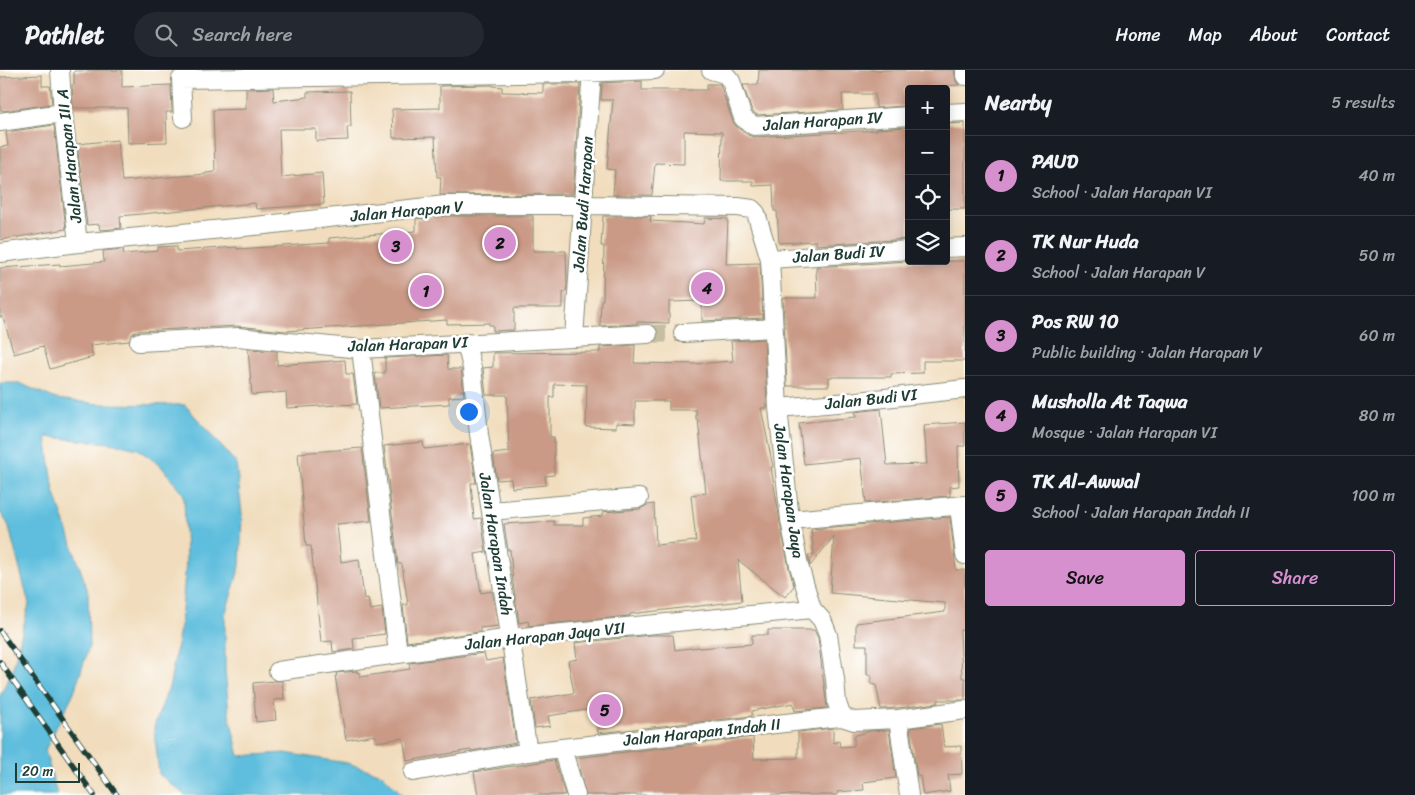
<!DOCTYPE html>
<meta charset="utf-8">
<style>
body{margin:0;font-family:Sriracha,sans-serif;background:#242831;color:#f1f3f6}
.controls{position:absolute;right:15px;top:15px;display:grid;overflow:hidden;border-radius:5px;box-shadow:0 2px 12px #0003}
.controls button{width:45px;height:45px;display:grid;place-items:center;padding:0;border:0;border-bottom:1px solid #363941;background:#171b24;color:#f1f3f6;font:25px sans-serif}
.scale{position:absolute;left:15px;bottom:12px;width:65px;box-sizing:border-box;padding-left:5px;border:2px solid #1f3d34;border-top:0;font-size:14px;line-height:18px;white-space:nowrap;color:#1f3d34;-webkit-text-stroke:4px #fff;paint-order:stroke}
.you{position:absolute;left:468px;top:341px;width:18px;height:18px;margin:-12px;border:4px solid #fff;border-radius:50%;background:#1a73e8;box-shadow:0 0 0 8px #1a73e833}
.badge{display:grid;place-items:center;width:32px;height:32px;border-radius:50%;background:#d690ce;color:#111;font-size:16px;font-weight:700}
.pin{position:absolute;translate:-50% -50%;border:2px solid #fff;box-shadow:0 1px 5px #0006}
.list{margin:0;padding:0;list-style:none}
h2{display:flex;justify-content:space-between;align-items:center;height:65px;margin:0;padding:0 20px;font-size:21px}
h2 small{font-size:16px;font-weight:400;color:#9ea1a6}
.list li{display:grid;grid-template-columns:32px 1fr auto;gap:15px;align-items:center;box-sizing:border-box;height:80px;padding:0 20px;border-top:1px solid #363941}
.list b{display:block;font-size:19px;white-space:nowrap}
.list p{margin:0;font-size:16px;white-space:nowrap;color:#9ea1a6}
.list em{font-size:16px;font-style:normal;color:#9ea1a6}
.actions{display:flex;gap:10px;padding:15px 20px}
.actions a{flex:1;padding:11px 0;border:1px solid #d690ce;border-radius:5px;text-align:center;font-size:18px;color:#d690ce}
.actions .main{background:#d690ce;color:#111}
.icon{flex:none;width:28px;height:28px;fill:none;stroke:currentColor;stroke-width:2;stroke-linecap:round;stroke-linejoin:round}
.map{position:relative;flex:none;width:965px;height:725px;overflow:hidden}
header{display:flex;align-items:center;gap:30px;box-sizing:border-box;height:70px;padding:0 25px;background:#171b24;border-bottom:1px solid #363941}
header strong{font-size:24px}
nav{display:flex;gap:28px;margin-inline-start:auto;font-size:18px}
.search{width:350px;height:45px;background:#242831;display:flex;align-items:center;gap:12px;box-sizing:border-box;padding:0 18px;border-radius:28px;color:#9ea1a6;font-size:19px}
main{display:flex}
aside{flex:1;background:#171b24}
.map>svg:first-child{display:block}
.water{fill:#5fbedd;stroke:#3f7e88}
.building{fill:#ca9a86}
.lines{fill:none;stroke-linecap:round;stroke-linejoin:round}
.street-tunnel{stroke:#c7bda2;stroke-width:18;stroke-dasharray:18 9;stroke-linecap:butt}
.street-casing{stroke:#888d78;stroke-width:20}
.street{stroke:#fff;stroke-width:18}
.rail-casing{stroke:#1f3d34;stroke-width:5.5}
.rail{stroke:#fff;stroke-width:4;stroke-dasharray:11;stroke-linecap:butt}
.labels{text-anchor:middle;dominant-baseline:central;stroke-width:5;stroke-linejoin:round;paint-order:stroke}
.street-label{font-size:16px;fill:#1f3d34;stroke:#fff}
</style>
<header>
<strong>Pathlet</strong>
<div class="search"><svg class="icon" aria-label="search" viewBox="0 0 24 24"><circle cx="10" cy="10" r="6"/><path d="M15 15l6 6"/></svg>Search here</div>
<nav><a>Home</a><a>Map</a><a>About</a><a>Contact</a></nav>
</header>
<main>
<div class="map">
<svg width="965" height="725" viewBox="0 0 965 725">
<rect width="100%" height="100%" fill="#fff"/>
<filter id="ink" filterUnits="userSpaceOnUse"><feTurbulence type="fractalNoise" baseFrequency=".02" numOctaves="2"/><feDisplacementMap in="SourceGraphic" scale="10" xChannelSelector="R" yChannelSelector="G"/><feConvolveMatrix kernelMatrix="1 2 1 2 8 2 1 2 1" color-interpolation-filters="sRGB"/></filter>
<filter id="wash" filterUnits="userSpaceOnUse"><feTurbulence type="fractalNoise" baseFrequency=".0096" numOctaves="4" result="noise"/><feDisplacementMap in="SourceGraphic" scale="20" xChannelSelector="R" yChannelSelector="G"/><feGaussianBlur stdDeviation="1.12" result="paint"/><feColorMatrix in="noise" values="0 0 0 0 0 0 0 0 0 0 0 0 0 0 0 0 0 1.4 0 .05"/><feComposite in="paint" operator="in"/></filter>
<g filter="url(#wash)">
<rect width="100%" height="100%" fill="#f1ddbd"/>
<path class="water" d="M 0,313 L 19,313 L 56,329 L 100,334 L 185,335 L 236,393 L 242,444 L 240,496 L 225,545 L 225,600 L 229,644 L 239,686 L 285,683 L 347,693 L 382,704 L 403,725 L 185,725 L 159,704 L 154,657 L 170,614 L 181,553 L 186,491 L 184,425 L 161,396 L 138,379 L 111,373 L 46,367 L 54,421 L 88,522 L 89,577 L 74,622 L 45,680 L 55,718 L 58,725 L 0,725 L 0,626 L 13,598 L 29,534 L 8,454 L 0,442 Z"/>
<g id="blocks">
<path class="building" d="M 122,0 L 122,17 L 171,15 L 172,42 L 166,42 L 167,72 L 128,73 L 127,38 L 73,38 L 72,15 L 74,15 L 74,1 Z
M 759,0 L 954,0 L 956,11 L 959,15 L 926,17 L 926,19 L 904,19 L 905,36 L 876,38 L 875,24 L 842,24 L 843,40 L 757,45 L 752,41 L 743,15 L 758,15 Z
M 42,5 L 42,16 L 50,16 L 52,34 L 3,41 L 3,40 L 0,40 L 0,7 Z
M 642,11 L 642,20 L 707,20 L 707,14 L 720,14 L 733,52 L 737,57 L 748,65 L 754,67 L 877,60 L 877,59 L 907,57 L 908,60 L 909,60 L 909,169 L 816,175 L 816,171 L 779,173 L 777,141 L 774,141 L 773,115 L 753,116 L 753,111 L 721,111 L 722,62 L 684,61 L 684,94 L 655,93 L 652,125 L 613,125 L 615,100 L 607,99 L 613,30 L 601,30 L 602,13 Z
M 543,14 L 580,14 L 573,124 L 440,125 L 441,107 L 437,107 L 435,67 L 393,68 L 392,39 L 440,38 L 440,16 L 493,15 L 493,16 L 502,17 L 502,22 L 543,23 Z
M 273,18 L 274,31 L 307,27 L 307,22 L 350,21 L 351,57 L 347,57 L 348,70 L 316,71 L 316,59 L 279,59 L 281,107 L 322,103 L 324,134 L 256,139 L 255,133 L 203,138 L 120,146 L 121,158 L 100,160 L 99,154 L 87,155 L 77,74 L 118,70 L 122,111 L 206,104 L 206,103 L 215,102 L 213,40 L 246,39 L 246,19 Z
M 965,53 L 965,139 L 946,139 L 946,54 Z
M 54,55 L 66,159 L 0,170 L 0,77 L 8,76 L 6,62 Z
M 446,146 L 533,146 L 533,181 L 566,181 L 567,216 L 566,221 L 563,222 L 563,238 L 514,238 L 514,260 L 493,261 L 493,255 L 489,255 L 489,253 L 447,254 L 447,250 L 285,261 L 237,256 L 138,261 L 133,263 L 129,271 L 90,275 L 93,287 L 50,299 L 43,276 L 14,284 L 3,247 L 0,247 L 0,198 L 60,194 L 60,196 L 104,192 L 103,181 L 123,179 L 124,184 L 158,181 L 158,177 L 177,176 L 177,181 L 237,177 L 237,179 L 329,173 L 329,168 L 416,161 L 416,149 Z
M 603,146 L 651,146 L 650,151 L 704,154 L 705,148 L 728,149 L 726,194 L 760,193 L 763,248 L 702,251 L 702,231 L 669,232 L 669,253 L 637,252 L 637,254 L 600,256 L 601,230 L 603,230 L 604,176 L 601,176 Z
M 909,191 L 965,191 L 965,291 L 923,291 L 923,303 L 891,304 L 891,307 L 829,307 L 829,316 L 787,316 L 783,228 L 817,228 L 816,197 Z
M 764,269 L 767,338 L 761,338 L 773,397 L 771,397 L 780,452 L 789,498 L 794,516 L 785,527 L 738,490 L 742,531 L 630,544 L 630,546 L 529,556 L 528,551 L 519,553 L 513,512 L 510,480 L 508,480 L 504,454 L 554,451 L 554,455 L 583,455 L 583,448 L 603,446 L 603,442 L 640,439 L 647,435 L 654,434 L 656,475 L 696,471 L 691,425 L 706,423 L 698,350 L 696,350 L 696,340 L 669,340 L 669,331 L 635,331 L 635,354 L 616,353 L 616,358 L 586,357 L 587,315 L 554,314 L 554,327 L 550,327 L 550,367 L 554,367 L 554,405 L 545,406 L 546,415 L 512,418 L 511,409 L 497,410 L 493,384 L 509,382 L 507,325 L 486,325 L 483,298 L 493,297 L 493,283 L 600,282 L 600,277 L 635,275 L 634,293 L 695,294 L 733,291 L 731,271 Z
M 248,279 L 277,281 L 277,295 L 345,290 L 346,304 L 353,304 L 357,334 L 287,338 L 286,322 L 252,325 Z
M 447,285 L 448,299 L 461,299 L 464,326 L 449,327 L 449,334 L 379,338 L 375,303 L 385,303 L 385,288 Z
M 881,339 L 887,395 L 927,394 L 924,355 L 965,352 L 965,376 L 958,376 L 959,416 L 950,417 L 950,426 L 866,433 L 861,388 L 804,394 L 799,353 L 856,347 L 855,342 Z
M 423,372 L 424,379 L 470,374 L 476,413 L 471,413 L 474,449 L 481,448 L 486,482 L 475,484 L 481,523 L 492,521 L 498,556 L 480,558 L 480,562 L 407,572 L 403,535 L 408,535 L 402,494 L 398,494 L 384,376 Z
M 362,378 L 371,451 L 337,454 L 341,492 L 359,489 L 364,529 L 368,528 L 370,540 L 382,538 L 385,564 L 353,568 L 354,579 L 333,582 L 332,571 L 321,572 L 311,476 L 306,476 L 298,383 Z
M 950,447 L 956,500 L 965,500 L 965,560 L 960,560 L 962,608 L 965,608 L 965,630 L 938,630 L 938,633 L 897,638 L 881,639 L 876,615 L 871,614 L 871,605 L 867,605 L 867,575 L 856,575 L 856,553 L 945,542 L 945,533 L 830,523 L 834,466 L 810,496 L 808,485 L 814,484 L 811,459 Z
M 768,560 L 814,560 L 818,568 L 827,638 L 795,641 L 793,633 L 752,641 L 752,646 L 598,663 L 592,639 L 548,646 L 550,656 L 535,658 L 531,630 L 574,623 L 568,591 L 577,589 L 575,573 L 650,565 L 673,565 L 675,580 L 699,577 L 699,578 L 752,574 L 752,565 L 768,565 Z
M 484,583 L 486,591 L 503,588 L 516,673 L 471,681 L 470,680 L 407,691 L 403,668 L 376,672 L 375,665 L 346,670 L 335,606 L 337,606 L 336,603 L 357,601 L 357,603 L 359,602 L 360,607 L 410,599 L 409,593 Z
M 274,611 L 282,611 L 284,629 L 274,630 L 276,650 L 256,652 L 253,613 Z
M 941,654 L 944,677 L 961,676 L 962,704 L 948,705 L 950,721 L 923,725 L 920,706 L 917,706 L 910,658 Z
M 833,658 L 833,673 L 839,671 L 840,677 L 854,676 L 854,666 L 870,661 L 889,660 L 896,708 L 863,712 L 864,720 L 837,722 L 838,725 L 586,725 L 576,688 L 753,667 L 754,689 L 798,688 L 798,662 Z
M 554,690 L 565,725 L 478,725 L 474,702 Z"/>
</g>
</g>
<g filter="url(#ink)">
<use href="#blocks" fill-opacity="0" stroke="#888d78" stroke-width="1"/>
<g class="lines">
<path class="street-tunnel" d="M 648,264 L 683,263"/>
<defs>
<path id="street" d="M 60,0 L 63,43 L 78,173
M 711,0 L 725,4 L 731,11 L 743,48 L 754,56 L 909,46
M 965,0 L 965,6
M 946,43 L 965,42
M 183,48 L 181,9 L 578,3 L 655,0
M 0,52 L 63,43
M 946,178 L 965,177
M 0,183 L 78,173 L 265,155 L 445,135 L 583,135 L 738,137 L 752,139 L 756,143 L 770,189 L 778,338 L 790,450 L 799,496 L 812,539 L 822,550 L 828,565 L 835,609 L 837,633 L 842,647
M 770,189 L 909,180
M 683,263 L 773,258
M 574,268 L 592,0
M 139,272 L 238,267 L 361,279 L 648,264
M 466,273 L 472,298 L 479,364 L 528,682 L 562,678 L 576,725
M 361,279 L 398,583
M 778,338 L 849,332 L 965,319
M 959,436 L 965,485
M 491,441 L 639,428
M 790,450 L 965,435
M 278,601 L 511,568 L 812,539
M 898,649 L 909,725
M 562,678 L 830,648 L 842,647 L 854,651 L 898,649 L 965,640
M 413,702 L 528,682"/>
</defs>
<use href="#street" class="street-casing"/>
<use href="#street" class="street"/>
<defs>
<path id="rail" d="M 0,561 L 117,725
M 0,592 L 94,725"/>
</defs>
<use href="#rail" class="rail-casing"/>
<use href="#rail" class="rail"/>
</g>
</g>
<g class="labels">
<g class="street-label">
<text transform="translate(823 51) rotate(-4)">Jalan Harapan IV</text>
<text transform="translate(69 86) rotate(-96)">Jalan Harapan III A</text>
<text transform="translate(583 134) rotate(-86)">Jalan Budi Harapan</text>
<text transform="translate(407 141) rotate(-5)">Jalan Harapan V</text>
<text transform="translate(839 184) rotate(-4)">Jalan Budi IV</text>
<text transform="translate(408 274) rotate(-2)">Jalan Harapan VI</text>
<text transform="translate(871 329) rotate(-6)">Jalan Budi VI</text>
<text transform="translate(789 421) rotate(82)">Jalan Harapan Jaya</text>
<text transform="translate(496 474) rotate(81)">Jalan Harapan Indah</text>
<text transform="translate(545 566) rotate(-6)">Jalan Harapan Jaya VII</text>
<text transform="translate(702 662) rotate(-6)">Jalan Harapan Indah II</text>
</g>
</g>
</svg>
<div class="controls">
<button>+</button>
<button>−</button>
<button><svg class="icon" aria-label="locate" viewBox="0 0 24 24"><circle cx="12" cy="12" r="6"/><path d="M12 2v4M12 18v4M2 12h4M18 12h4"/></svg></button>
<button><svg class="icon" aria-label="layers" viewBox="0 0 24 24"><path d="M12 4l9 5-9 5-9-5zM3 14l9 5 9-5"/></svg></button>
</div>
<div class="scale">20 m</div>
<div class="you"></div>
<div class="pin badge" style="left:426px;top:221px">1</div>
<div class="pin badge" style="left:500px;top:173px">2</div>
<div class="pin badge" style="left:396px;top:176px">3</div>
<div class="pin badge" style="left:707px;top:218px">4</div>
<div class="pin badge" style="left:605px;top:640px">5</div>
</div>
<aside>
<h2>Nearby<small>5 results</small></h2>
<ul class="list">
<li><span class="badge">1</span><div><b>PAUD</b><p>School · Jalan Harapan VI</p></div><em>40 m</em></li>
<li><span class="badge">2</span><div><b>TK Nur Huda</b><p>School · Jalan Harapan V</p></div><em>50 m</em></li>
<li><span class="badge">3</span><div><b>Pos RW 10</b><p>Public building · Jalan Harapan V</p></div><em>60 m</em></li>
<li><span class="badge">4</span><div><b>Musholla At Taqwa</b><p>Mosque · Jalan Harapan VI</p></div><em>80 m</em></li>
<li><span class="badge">5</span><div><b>TK Al-Awwal</b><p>School · Jalan Harapan Indah II</p></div><em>100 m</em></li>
</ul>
<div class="actions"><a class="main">Save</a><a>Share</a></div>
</aside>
</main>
